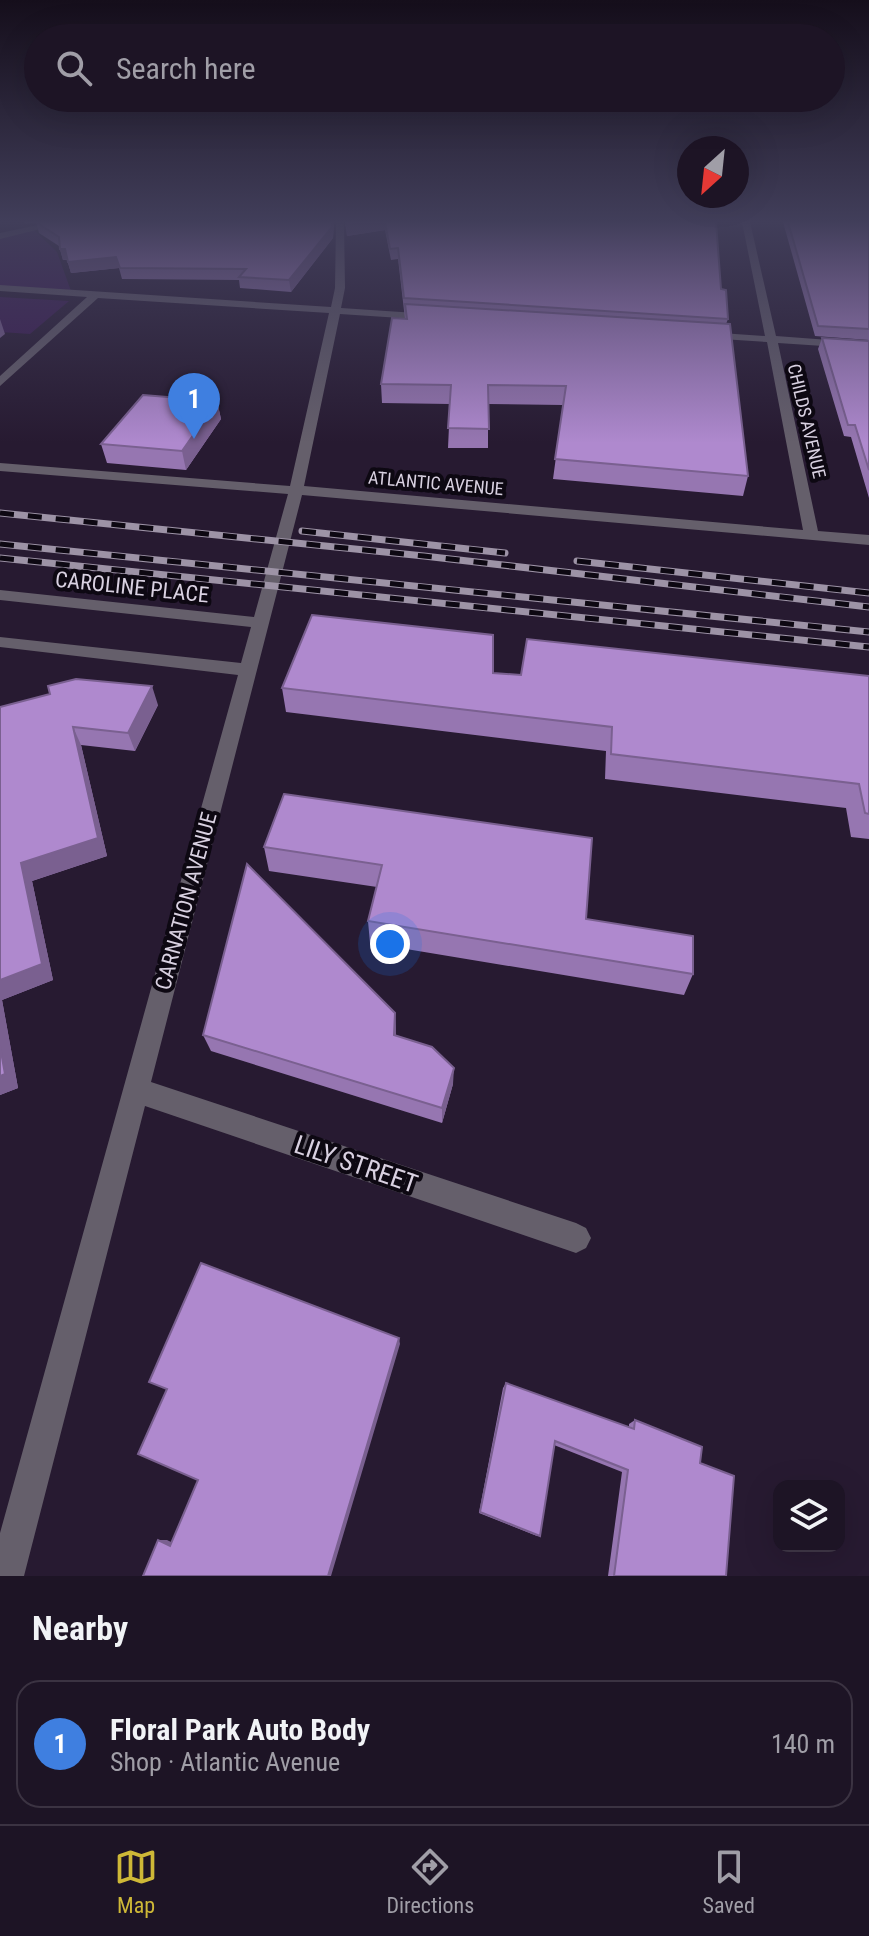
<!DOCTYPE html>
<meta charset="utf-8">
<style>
body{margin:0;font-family:"Roboto Condensed",sans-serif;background:#251d2d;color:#f1f3f6}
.controls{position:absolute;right:24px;bottom:24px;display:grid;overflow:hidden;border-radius:16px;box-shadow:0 8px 32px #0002}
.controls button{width:72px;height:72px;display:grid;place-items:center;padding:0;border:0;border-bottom:2px solid #3b3342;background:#1d1425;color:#f1f3f6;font:40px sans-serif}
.compass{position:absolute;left:677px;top:136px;width:72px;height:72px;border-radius:50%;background:#1d1425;box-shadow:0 8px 32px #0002;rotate:207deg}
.you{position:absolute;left:390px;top:944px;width:28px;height:28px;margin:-20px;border:6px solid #fff;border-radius:50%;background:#1a73e8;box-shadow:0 0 0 12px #1a73e833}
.badge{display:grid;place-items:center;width:52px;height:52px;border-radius:50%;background:#ceb837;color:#fff;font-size:26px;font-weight:700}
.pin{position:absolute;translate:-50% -66px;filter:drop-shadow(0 2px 4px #0008)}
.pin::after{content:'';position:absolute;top:42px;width:28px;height:24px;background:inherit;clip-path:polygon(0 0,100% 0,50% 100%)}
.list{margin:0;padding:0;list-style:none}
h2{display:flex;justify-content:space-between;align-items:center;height:104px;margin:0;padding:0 32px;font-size:34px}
h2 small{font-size:26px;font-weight:400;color:#a09ea7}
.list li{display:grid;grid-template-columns:52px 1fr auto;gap:24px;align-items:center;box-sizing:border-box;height:128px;margin:0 16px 16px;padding:0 16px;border:2px solid #3b3342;border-radius:24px}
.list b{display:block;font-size:30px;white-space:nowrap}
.list p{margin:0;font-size:26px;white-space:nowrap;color:#a09ea7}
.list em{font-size:26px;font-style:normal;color:#a09ea7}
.icon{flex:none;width:44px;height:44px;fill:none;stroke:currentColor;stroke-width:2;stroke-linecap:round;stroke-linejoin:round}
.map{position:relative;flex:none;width:869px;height:1576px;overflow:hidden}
.search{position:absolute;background:#1d1425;box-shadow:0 8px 32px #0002;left:24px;right:24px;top:24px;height:88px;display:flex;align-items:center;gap:20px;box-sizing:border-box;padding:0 28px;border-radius:44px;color:#a09ea7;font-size:30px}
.sheet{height:248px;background:#1d1425}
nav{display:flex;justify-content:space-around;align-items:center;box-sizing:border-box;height:112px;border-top:2px solid #3b3342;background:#1d1425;font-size:22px;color:#a09ea7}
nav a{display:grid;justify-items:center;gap:4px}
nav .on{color:#ceb837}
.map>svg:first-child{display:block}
.green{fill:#3c1b53}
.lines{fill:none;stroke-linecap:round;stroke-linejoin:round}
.minor{fill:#655f6b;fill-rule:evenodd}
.rail-casing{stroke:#9d93a6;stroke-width:7}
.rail{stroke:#0d0812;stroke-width:5;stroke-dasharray:14;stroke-linecap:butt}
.wall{fill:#9676b1}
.shaded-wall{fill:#7a6090}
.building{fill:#af89ce;stroke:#7a6090;stroke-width:2}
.labels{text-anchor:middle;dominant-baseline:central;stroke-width:8;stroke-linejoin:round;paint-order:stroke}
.far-street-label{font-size:18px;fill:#d9d1e1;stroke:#0d0812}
.street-label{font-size:22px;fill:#d9d1e1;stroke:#0d0812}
.near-street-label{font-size:26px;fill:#d9d1e1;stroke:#0d0812}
</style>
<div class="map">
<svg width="869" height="1576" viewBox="0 0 869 1576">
<rect width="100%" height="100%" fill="#271a31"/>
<path class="green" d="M 34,230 L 57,252 L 71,291 L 0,286 L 0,237 Z
M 0,297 L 69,301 L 30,334 L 0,332 Z"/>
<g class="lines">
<path class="minor" d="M 52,222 L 69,222 L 0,239 L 0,233 Z
M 336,222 L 344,222 L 345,288 L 341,308 L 431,314 L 436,317 L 431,320 L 340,314 L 304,486 L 803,530 L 767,342 L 706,338 L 701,335 L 706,332 L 765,336 L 742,222 L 750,222 L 776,336 L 869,343 L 869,349 L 778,343 L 818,531 L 869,535 L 869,545 L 302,495 L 151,1082 L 576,1223 L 586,1228 L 591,1238 L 586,1248 L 576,1253 L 145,1106 L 24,1576 L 0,1576 L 0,1533 L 238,675 L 0,647 L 0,637 L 241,663 L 251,627 L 0,600 L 0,590 L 254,617 L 288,494 L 0,471 L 0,463 L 290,486 L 329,313 L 98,298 L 0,386 L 0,376 L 87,297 L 0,291 L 0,285 L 331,307 L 335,288 Z"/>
<defs>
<path id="rail" d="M 0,513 L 424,556 L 869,607
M 302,531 L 505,553
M 0,544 L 869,632
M 0,558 L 869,647
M 577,561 L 869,593"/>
</defs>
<use href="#rail" class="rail-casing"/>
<use href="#rail" class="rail"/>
</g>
<path class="wall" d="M 23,222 L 334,222 L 333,238 L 291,292 L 240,288 L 239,280 L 122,279 L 119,268 L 71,273 L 67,260 L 63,260 L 59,246 L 39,233 L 36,222 L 26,224 Z
M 345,222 L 716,222 L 721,289 L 728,319 L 726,324 L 748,476 L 743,496 L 553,479 L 563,405 L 488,404 L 488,448 L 448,448 L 450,404 L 382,403 L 381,384 L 405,319 L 398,259 L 391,260 L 385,230 L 347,236 Z
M 783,222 L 869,222 L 869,340 L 815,336 Z
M 822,338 L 869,341 L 869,498 L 851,437 L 844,436 L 818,349 Z
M 217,401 L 221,419 L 186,470 L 107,463 L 101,444 Z
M 493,673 L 521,675 L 869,676 L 869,839 L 851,837 L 846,808 L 605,779 L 606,751 L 286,712 L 282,688 Z
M 158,705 L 135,751 L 81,745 L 107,856 L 32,881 L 53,980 L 2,1000 L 18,1088 L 0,1095 L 0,707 Z
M 284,794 L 586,919 L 693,974 L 684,995 L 370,943 L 368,921 L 377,887 L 269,871 L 264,847 Z
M 395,1013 L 396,1036 L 453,1084 L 442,1123 L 211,1051 L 203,1035 Z
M 506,1383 L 629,1427 L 629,1424 L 635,1420 L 700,1463 L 726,1576 L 608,1576 L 622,1472 L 554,1445 L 540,1536 L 537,1536 L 479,1513 L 503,1388 Z"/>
<path class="shaded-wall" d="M 332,222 L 334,222 L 333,238 L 291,292 L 289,280 Z
M 368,222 L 385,222 L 385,230 L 347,236 L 346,225 Z
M 60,249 L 65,249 L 69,259 L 63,260 Z
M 116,257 L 119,268 L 71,273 L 68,262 Z
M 0,319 L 5,334 L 0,338 Z
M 217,401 L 221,419 L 186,470 L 182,451 Z
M 152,686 L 158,705 L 135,751 L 128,733 Z
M 73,727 L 81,745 L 107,856 L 32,881 L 53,980 L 2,1000 L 18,1088 L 0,1095 L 0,980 L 21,863 Z
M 395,1013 L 396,1030 L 395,1052 L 394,1035 Z
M 454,1068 L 453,1084 L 442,1123 L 442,1108 Z
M 399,1338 L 400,1344 L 331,1576 L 328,1576 Z
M 158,1540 L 167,1540 L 179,1546 L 170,1546 Z"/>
<path class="building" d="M 36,222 L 332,222 L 332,227 L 289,280 L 239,277 L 246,269 L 120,268 L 116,257 L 68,262 L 65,249 L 60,249 L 59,237 Z
M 346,222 L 368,222 L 346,225 Z
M 385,222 L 716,222 L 721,289 L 726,290 L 728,319 L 404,298 L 398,248 L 390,249 Z
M 788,222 L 869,222 L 869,329 L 818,326 Z
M 405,304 L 730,324 L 748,476 L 555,459 L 566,386 L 488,385 L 489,429 L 448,428 L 451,385 L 381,384 L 392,318 L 407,319 Z
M 822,338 L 869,341 L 869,470 L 855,425 L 848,425 Z
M 143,395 L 217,401 L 182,451 L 101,444 Z
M 312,615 L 493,635 L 493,673 L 521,675 L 527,639 L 869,676 L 869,814 L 865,813 L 859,784 L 611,754 L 612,727 L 282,688 Z
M 76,679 L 152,686 L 128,733 L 73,727 L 98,838 L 21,863 L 42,964 L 0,980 L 0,707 L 50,694 L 48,686 Z
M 284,794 L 592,838 L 586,919 L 693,936 L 693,974 L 368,921 L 382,865 L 264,847 Z
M 247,864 L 395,1013 L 394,1035 L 432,1047 L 454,1068 L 442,1108 L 203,1035 Z
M 0,1046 L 5,1074 L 0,1076 Z
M 201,1263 L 399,1338 L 328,1576 L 143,1576 L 158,1540 L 170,1546 L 198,1480 L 138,1454 L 167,1389 L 149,1382 Z
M 506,1383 L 634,1429 L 635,1420 L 702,1447 L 700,1463 L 734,1476 L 726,1576 L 614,1576 L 628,1470 L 555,1441 L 540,1536 L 480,1512 Z"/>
<linearGradient id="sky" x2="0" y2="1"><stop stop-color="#150e1b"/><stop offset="0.5" stop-color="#413e5a"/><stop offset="1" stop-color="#413e5a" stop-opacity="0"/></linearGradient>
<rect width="869" height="443" fill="url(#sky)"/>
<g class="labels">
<g class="far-street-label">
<text transform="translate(807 421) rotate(77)">CHILDS AVENUE</text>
<text transform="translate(436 483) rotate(5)">ATLANTIC AVENUE</text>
</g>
<g class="street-label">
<text transform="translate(132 587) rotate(6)">CAROLINE PLACE</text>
<text transform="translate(186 901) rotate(-75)">CARNATION AVENUE</text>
</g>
<g class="near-street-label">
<text transform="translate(356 1164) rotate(19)">LILY STREET</text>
</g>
</g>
</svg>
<div class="controls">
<button><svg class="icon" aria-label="layers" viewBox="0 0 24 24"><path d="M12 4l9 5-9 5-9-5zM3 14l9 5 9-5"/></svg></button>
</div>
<svg class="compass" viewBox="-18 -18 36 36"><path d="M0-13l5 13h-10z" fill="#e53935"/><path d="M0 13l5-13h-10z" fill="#a09ea7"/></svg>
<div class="you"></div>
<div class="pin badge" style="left:194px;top:439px;background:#3f7fe0">1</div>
<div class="search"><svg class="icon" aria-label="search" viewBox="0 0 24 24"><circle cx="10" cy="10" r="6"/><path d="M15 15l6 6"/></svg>Search here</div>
</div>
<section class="sheet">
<h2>Nearby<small></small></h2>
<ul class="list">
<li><span class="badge" style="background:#3f7fe0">1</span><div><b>Floral Park Auto Body</b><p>Shop · Atlantic Avenue</p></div><em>140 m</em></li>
</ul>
</section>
<nav>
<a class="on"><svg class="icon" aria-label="map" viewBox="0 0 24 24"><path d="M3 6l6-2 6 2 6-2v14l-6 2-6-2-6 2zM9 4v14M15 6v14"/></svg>Map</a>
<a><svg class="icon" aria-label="directions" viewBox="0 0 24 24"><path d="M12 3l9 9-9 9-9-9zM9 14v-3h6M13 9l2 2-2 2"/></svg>Directions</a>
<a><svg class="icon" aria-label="saved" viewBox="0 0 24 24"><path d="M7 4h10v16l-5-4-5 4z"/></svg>Saved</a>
</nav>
